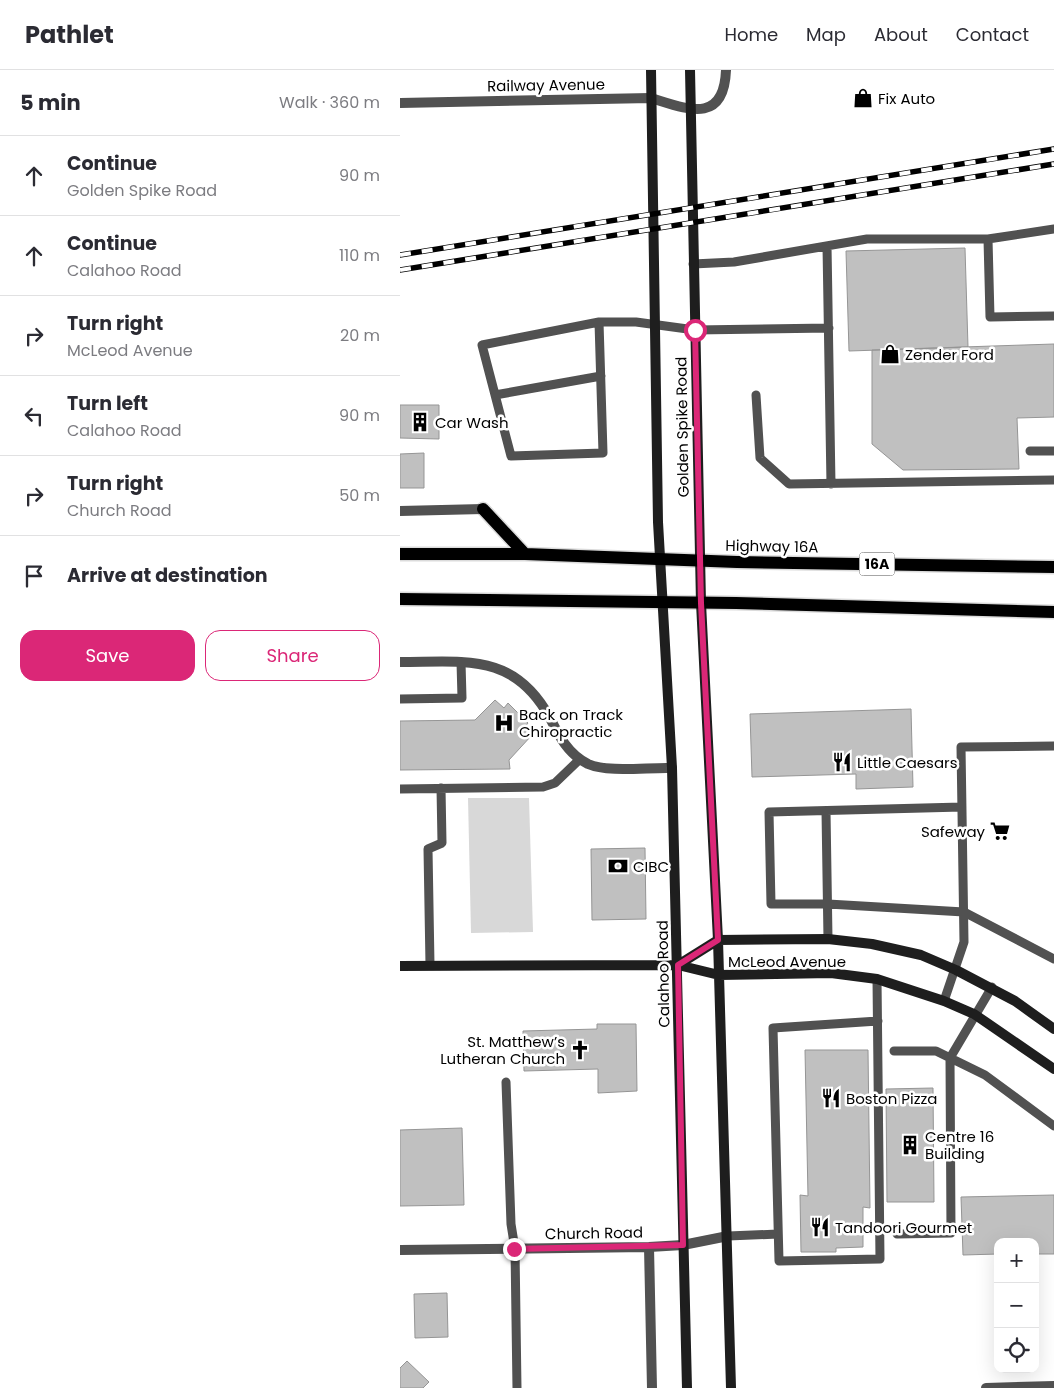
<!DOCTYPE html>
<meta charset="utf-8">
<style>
body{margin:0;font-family:Poppins,sans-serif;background:#f2f2f3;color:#2b2b33}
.controls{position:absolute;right:15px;bottom:15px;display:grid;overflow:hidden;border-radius:10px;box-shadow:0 5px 20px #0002}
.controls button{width:45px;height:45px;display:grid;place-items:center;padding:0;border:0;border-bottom:1px solid #e1e1e2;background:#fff;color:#2b2b33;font:25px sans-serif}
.stop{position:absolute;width:15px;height:15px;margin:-11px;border:4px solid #db2777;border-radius:50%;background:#fff}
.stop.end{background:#db2777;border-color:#fff;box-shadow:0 1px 5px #0008}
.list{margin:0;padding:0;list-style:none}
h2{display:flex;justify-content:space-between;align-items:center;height:65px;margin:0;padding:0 20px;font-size:21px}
h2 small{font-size:16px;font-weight:400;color:#7c7c81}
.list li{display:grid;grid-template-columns:32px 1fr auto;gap:15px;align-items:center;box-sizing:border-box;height:80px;padding:0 20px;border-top:1px solid #e1e1e2}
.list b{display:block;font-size:19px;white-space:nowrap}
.list p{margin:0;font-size:16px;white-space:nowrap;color:#7c7c81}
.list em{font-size:16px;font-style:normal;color:#7c7c81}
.actions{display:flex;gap:10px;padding:15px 20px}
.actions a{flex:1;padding:11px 0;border:1px solid #db2777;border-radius:15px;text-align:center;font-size:18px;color:#db2777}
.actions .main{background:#db2777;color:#fff}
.icon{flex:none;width:28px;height:28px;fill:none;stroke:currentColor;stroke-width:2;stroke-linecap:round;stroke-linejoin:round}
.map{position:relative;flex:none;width:654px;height:1318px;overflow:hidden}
header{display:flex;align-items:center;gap:30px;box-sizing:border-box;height:70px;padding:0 25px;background:#fff;border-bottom:1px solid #e1e1e2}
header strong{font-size:24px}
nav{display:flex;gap:28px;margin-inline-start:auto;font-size:18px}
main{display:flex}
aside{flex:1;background:#fff}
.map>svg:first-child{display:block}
.green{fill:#d8d8d8}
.building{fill:#c0c0c0;stroke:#959595}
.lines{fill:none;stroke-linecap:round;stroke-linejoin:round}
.primary-casing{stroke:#dbdbdb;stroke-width:15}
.lane{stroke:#515151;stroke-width:9}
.street{stroke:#515151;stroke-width:10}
.secondary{stroke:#1e1e1e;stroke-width:10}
.primary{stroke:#000;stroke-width:12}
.rail-casing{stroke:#000;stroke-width:5.5}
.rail{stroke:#fff;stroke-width:4;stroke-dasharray:11;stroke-linecap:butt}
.route{stroke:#db2777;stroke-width:6}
.labels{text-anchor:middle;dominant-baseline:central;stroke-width:5;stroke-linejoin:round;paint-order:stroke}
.shield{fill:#fff;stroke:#4c4c4c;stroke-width:1}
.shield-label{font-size:14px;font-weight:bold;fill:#000}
.street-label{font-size:15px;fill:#000;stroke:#fff}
.poi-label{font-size:15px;fill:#000;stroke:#fff;text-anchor:start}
</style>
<header>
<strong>Pathlet</strong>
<nav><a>Home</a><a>Map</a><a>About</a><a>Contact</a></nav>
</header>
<main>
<aside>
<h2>5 min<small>Walk · 360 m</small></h2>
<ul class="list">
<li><svg class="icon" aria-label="ahead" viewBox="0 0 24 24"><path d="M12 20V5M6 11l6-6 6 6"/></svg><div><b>Continue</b><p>Golden Spike Road</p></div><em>90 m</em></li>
<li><svg class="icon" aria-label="ahead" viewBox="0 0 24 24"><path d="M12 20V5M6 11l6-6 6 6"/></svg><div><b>Continue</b><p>Calahoo Road</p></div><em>110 m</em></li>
<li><svg class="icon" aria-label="right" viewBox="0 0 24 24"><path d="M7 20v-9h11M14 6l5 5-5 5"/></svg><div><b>Turn right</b><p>McLeod Avenue</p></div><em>20 m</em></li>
<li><svg class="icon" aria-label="left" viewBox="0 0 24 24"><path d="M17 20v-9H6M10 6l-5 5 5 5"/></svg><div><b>Turn left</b><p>Calahoo Road</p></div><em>90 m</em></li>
<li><svg class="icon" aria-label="right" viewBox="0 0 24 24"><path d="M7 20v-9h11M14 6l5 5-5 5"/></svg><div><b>Turn right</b><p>Church Road</p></div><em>50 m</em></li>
<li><svg class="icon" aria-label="arrive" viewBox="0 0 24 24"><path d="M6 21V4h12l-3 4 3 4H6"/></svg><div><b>Arrive at destination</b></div></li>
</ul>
<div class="actions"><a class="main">Save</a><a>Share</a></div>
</aside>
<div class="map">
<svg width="654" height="1318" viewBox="0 0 654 1318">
<rect width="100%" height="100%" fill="#fff"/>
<path class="green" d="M 68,728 L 129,728 L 133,862 L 71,863 Z"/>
<path class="building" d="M 565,178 L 568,277 L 449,281 L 446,181 Z
M 654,274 L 654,347 L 617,348 L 619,399 L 503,400 L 472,374 L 472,280 Z
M 0,335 L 39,335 L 39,369 L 0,368 Z
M 24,383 L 24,418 L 0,418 L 0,384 Z
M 95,630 L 104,638 L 108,633 L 128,653 L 124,658 L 132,665 L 109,690 L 110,699 L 0,700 L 0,651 L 75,650 Z
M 511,639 L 513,717 L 456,719 L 456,704 L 352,707 L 350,644 Z
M 245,778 L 246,849 L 192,850 L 191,779 Z
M 197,954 L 236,954 L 237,1021 L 198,1023 L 198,999 L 124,1001 L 123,961 L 197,959 Z
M 405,980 L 468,980 L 470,1138 L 463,1137 L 463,1177 L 436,1178 L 436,1182 L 401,1182 L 400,1125 L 408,1126 Z
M 533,1018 L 534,1132 L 487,1132 L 486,1019 Z
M 62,1058 L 64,1135 L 0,1136 L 0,1060 Z
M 654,1125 L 654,1184 L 635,1184 L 635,1172 L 598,1172 L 598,1184 L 563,1185 L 561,1127 Z
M 47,1223 L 48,1267 L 15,1268 L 14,1224 Z
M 7,1291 L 29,1312 L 23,1318 L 0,1318 L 0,1298 Z"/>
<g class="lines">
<defs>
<path id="primary" d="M 83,439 L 125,484
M 0,484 L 125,484 L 337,492 L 654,497
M 0,529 L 336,533 L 654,542"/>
</defs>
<use href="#primary" class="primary-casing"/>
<path class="lane" d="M 588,169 L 590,247 L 654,246
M 427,176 L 431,414
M 293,194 L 334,192 L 467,169 L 588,169 L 654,159
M 199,252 L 203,383 L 111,386 L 82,275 L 199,252 L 236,252 L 295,260 L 429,258
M 95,325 L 201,306
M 356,325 L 360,388 L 389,414 L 654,410
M 630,381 L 654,381
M 0,629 L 62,628 L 61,592
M 0,719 L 143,717 L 155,713 L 180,689
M 562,737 L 369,742 L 371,834 L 428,834 L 564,842 L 654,889
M 426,741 L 428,869
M 30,895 L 28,779 L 42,773 L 41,718
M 477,909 L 480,1189 L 379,1191 L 373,958 L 478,951
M 544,931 L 564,872 L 561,677 L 654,676
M 494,981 L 536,981 L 585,1005 L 654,1056
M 106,1012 L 111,1154 L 115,1179 L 117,1318
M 497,1164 L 551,1163 L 550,988 L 592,917
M 328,1166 L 378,1164"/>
<path class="street" d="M 0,33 L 251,28 C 287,39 324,55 326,0
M 0,441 L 83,439
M 0,592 C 65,592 114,582 150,648 C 159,666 168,684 188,694 C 209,703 248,697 272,698
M 249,1177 L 252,1318
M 0,1180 L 249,1177 L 283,1175 L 328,1166
M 586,1318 L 654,1316"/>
<path class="secondary" d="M 251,0 L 258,452 L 272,698 L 287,1318
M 290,0 L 301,533 L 318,870 L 331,1318
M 278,895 L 318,870 L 428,869 L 472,874 L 521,885 L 556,900 L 615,931 L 654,959
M 0,896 L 278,895 L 319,905 L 431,903 L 477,909 L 544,931 L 574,944 L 654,999"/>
<use href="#primary" class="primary"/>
<defs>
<path id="rail" d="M 0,185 L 654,79
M 0,200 L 654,94"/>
</defs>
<use href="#rail" class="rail-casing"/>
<use href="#rail" class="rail"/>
</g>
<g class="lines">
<path class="route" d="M 114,1179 L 283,1175 L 278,895 L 318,870 L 301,533 L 295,260"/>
</g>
<defs>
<symbol id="shop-bare" viewBox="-9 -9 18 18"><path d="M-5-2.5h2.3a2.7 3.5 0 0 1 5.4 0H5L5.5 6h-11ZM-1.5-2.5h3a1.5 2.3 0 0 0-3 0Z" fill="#000" stroke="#fff" stroke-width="2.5" paint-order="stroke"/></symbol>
<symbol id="building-bare" viewBox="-9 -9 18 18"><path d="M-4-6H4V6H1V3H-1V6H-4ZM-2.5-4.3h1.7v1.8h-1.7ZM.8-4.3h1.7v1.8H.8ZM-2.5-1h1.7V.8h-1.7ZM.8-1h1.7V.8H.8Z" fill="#000" stroke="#fff" stroke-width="2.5" paint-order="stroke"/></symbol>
<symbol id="hospital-bare" viewBox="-9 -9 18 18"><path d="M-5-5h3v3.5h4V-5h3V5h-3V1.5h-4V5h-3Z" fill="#000" stroke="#fff" stroke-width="2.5" paint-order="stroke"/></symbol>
<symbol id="restaurant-bare" viewBox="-9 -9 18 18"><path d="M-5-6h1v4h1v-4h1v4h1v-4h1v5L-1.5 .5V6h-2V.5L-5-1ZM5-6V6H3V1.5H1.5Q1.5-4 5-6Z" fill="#000" stroke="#fff" stroke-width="2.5" paint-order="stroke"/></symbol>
<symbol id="supermarket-bare" viewBox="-9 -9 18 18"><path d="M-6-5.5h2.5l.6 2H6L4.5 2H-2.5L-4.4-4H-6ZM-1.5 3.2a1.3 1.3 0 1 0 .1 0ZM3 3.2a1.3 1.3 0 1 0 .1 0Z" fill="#000" stroke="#fff" stroke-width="2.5" paint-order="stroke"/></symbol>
<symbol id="bank-bare" viewBox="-9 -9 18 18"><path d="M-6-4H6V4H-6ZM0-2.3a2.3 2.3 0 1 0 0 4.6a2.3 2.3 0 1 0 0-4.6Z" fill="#000" stroke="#fff" stroke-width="2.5" paint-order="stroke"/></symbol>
<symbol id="church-bare" viewBox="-9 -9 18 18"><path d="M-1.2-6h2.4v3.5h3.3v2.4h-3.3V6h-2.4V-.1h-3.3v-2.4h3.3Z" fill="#000" stroke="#fff" stroke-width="2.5" paint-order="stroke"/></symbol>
</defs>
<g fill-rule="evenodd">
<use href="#shop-bare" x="449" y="14" width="28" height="28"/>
<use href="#shop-bare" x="476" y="270" width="28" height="28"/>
<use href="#building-bare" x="6" y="338" width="28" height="28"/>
<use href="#hospital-bare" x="90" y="639" width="28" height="28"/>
<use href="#restaurant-bare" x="428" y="678" width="28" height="28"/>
<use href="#supermarket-bare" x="586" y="747" width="28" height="28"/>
<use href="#bank-bare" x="204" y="782" width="28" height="28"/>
<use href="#church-bare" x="166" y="966" width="28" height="28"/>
<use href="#restaurant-bare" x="417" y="1014" width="28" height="28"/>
<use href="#building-bare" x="496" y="1061" width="28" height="28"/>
<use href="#restaurant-bare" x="406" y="1143" width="28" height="28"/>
</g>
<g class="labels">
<rect class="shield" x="459.5" y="482.5" width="35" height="23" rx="4"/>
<g class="shield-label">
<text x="477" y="494">16A</text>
</g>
<g class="street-label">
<text transform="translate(146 15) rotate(-1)">Railway Avenue</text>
<text transform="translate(282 357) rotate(-91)">Golden Spike Road</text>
<text transform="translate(372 476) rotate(1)">Highway 16A</text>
<text x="387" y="891">McLeod Avenue</text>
<text transform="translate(263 904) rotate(-91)">Calahoo Road</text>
<text transform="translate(194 1163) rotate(-1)">Church Road</text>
</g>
<g class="poi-label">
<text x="478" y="28">Fix Auto</text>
<text x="505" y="284">Zender Ford</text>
<text x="35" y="352">Car Wash</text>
<text x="119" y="644">Back on Track<tspan x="119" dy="17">Chiropractic</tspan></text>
<text x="457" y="692">Little Caesars</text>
<text x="585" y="761" text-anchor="end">Safeway</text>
<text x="233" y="796">CIBC</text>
<text x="165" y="971" text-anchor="end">St. Matthew’s<tspan x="165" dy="17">Lutheran Church</tspan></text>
<text x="446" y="1028">Boston Pizza</text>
<text x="525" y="1066">Centre 16<tspan x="525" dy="17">Building</tspan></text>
<text x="435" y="1157">Tandoori Gourmet</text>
</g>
</g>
</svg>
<div class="controls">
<button>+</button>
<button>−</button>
<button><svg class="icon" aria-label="locate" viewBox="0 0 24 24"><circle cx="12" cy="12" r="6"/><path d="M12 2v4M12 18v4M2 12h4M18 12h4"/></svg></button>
</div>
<div class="stop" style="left:295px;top:260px"></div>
<div class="stop end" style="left:114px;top:1179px"></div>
</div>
</main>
